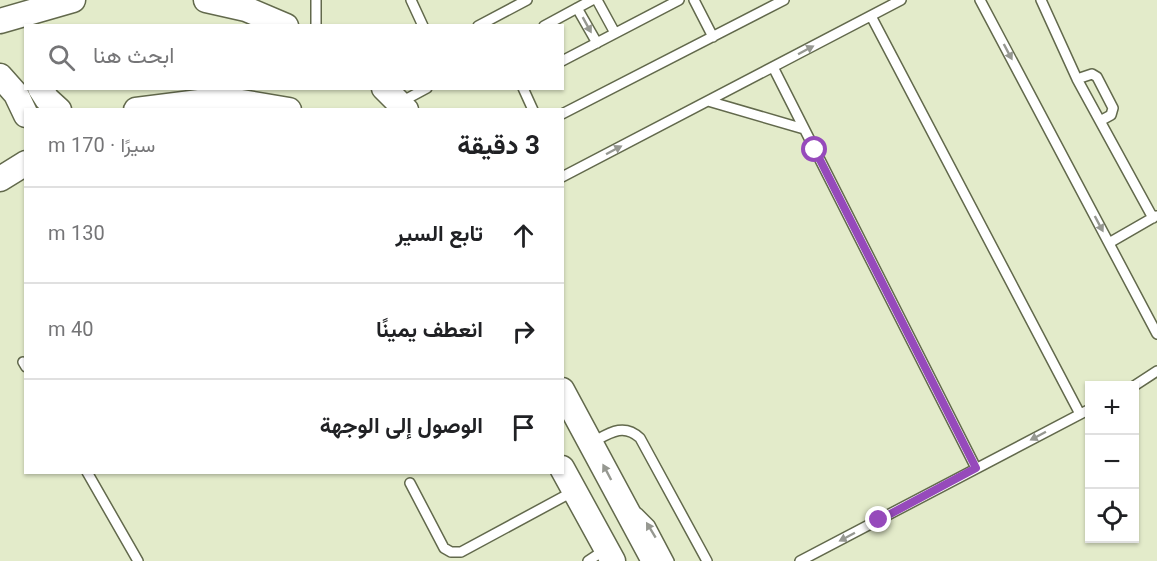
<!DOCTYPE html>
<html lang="ar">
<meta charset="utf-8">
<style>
body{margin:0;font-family:Georgia,Vazirmatn,serif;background:#f2f2f2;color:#202124;direction:rtl}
.controls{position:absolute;right:18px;bottom:18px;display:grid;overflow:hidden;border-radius:0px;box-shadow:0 2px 4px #0004}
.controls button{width:54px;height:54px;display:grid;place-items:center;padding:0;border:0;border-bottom:2px solid #e0e0e0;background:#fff;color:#202124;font:30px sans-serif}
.stop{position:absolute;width:18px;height:18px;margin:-14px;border:4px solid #964abb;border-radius:50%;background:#fff}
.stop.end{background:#964abb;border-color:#fff;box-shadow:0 2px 6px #0008}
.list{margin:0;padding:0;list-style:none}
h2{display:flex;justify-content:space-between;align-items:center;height:78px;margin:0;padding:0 24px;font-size:26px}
h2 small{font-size:20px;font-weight:400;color:#757577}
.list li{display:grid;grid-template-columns:39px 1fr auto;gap:18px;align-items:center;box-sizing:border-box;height:96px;padding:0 24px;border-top:2px solid #e0e0e0}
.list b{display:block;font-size:22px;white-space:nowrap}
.list em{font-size:20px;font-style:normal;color:#757577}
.icon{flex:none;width:33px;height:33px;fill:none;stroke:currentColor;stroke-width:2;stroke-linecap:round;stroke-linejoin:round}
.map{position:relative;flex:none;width:1157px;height:561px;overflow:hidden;direction:ltr}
.search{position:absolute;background:#fff;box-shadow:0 2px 4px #0004;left:24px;top:24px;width:540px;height:66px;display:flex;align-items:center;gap:15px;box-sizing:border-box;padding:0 21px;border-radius:0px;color:#757577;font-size:22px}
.panel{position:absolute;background:#fff;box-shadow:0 2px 4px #0004;left:24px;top:108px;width:540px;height:366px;border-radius:0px;direction:rtl}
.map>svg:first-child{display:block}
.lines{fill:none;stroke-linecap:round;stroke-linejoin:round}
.service-casing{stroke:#62694c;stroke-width:12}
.tertiary-casing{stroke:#62694c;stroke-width:27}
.service{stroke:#fff;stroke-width:9}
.tertiary{stroke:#fff;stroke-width:24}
.oneway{fill:#969891}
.route{stroke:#964abb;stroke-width:8}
</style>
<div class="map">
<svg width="1157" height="561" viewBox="0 0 1157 561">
<rect width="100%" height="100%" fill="#e3ebca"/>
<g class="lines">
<defs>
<path id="service" d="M 411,0 L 423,26
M 597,0 L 615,33
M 694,0 L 713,37
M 980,0 L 1157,334
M 1041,0 L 1077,79 L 1153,218
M 577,8 L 597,43
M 871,16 L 1080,414
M 316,26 L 316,0
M 478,26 L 527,0
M 544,26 L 592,0
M 562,61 L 679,0
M 773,67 L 976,468
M 1077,79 L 1092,74 L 1097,77 L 1113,108 L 1111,115 L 1100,121
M 523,88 L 533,110
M 708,101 L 804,129
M 401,102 L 427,88
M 562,114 L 784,0
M 562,177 L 901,0
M 1109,243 L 1156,216
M 23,362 L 26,367
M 1134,386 L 1157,371
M 591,443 C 608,434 623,422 640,438 L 707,561
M 87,472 L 138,561
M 410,483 L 444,548 L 451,552 L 461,552 L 574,491
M 638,513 L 650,525 L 669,561
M 588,561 L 606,549
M 800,561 L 1090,409"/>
<path id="tertiary" d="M 206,0 L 246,9 L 286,26
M 0,21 L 73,0
M 0,76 L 16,94 L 26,115
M 40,88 L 47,99 L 59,110
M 384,88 L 406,110
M 136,110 L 223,99 L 289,110
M 0,179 L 26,163
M 562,390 L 654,561
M 562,468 L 613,561"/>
</defs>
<use href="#service" class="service-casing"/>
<use href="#tertiary" class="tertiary-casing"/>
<use href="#service" class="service"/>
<use href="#tertiary" class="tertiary"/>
</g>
<defs><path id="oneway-solid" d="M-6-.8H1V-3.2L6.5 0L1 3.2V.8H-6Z" transform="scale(1.5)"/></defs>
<g class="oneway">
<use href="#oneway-solid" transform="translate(587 25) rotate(61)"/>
<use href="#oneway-solid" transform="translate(806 50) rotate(-28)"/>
<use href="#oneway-solid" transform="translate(1008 52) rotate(62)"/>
<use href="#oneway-solid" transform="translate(614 150) rotate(-28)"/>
<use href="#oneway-solid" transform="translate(1099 224) rotate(62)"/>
<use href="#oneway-solid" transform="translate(1038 436) rotate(152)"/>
<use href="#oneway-solid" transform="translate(607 472) rotate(-118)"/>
<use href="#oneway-solid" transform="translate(651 530) rotate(-121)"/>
<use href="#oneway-solid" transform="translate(847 537) rotate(152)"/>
</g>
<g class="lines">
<path class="route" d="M 815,150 L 976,468 L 879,520"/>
</g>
</svg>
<div class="controls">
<button>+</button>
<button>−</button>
<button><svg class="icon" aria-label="locate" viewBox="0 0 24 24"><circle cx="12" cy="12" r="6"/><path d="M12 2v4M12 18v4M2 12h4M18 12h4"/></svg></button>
</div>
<div class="stop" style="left:815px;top:150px"></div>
<div class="stop end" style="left:879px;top:520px"></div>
<div class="search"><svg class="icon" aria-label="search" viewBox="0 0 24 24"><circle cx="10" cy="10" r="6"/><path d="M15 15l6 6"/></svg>ابحث هنا</div>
<section class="panel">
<h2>3 دقيقة<small>سيرًا · 170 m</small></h2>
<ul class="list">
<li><svg class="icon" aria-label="ahead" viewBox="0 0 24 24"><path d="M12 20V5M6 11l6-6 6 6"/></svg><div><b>تابع السير</b></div><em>130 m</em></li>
<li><svg class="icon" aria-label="right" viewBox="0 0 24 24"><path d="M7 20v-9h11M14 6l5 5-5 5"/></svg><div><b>انعطف يمينًا</b></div><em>40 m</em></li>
<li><svg class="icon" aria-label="arrive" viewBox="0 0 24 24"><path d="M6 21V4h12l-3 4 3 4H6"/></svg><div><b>الوصول إلى الوجهة</b></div></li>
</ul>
</section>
</div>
